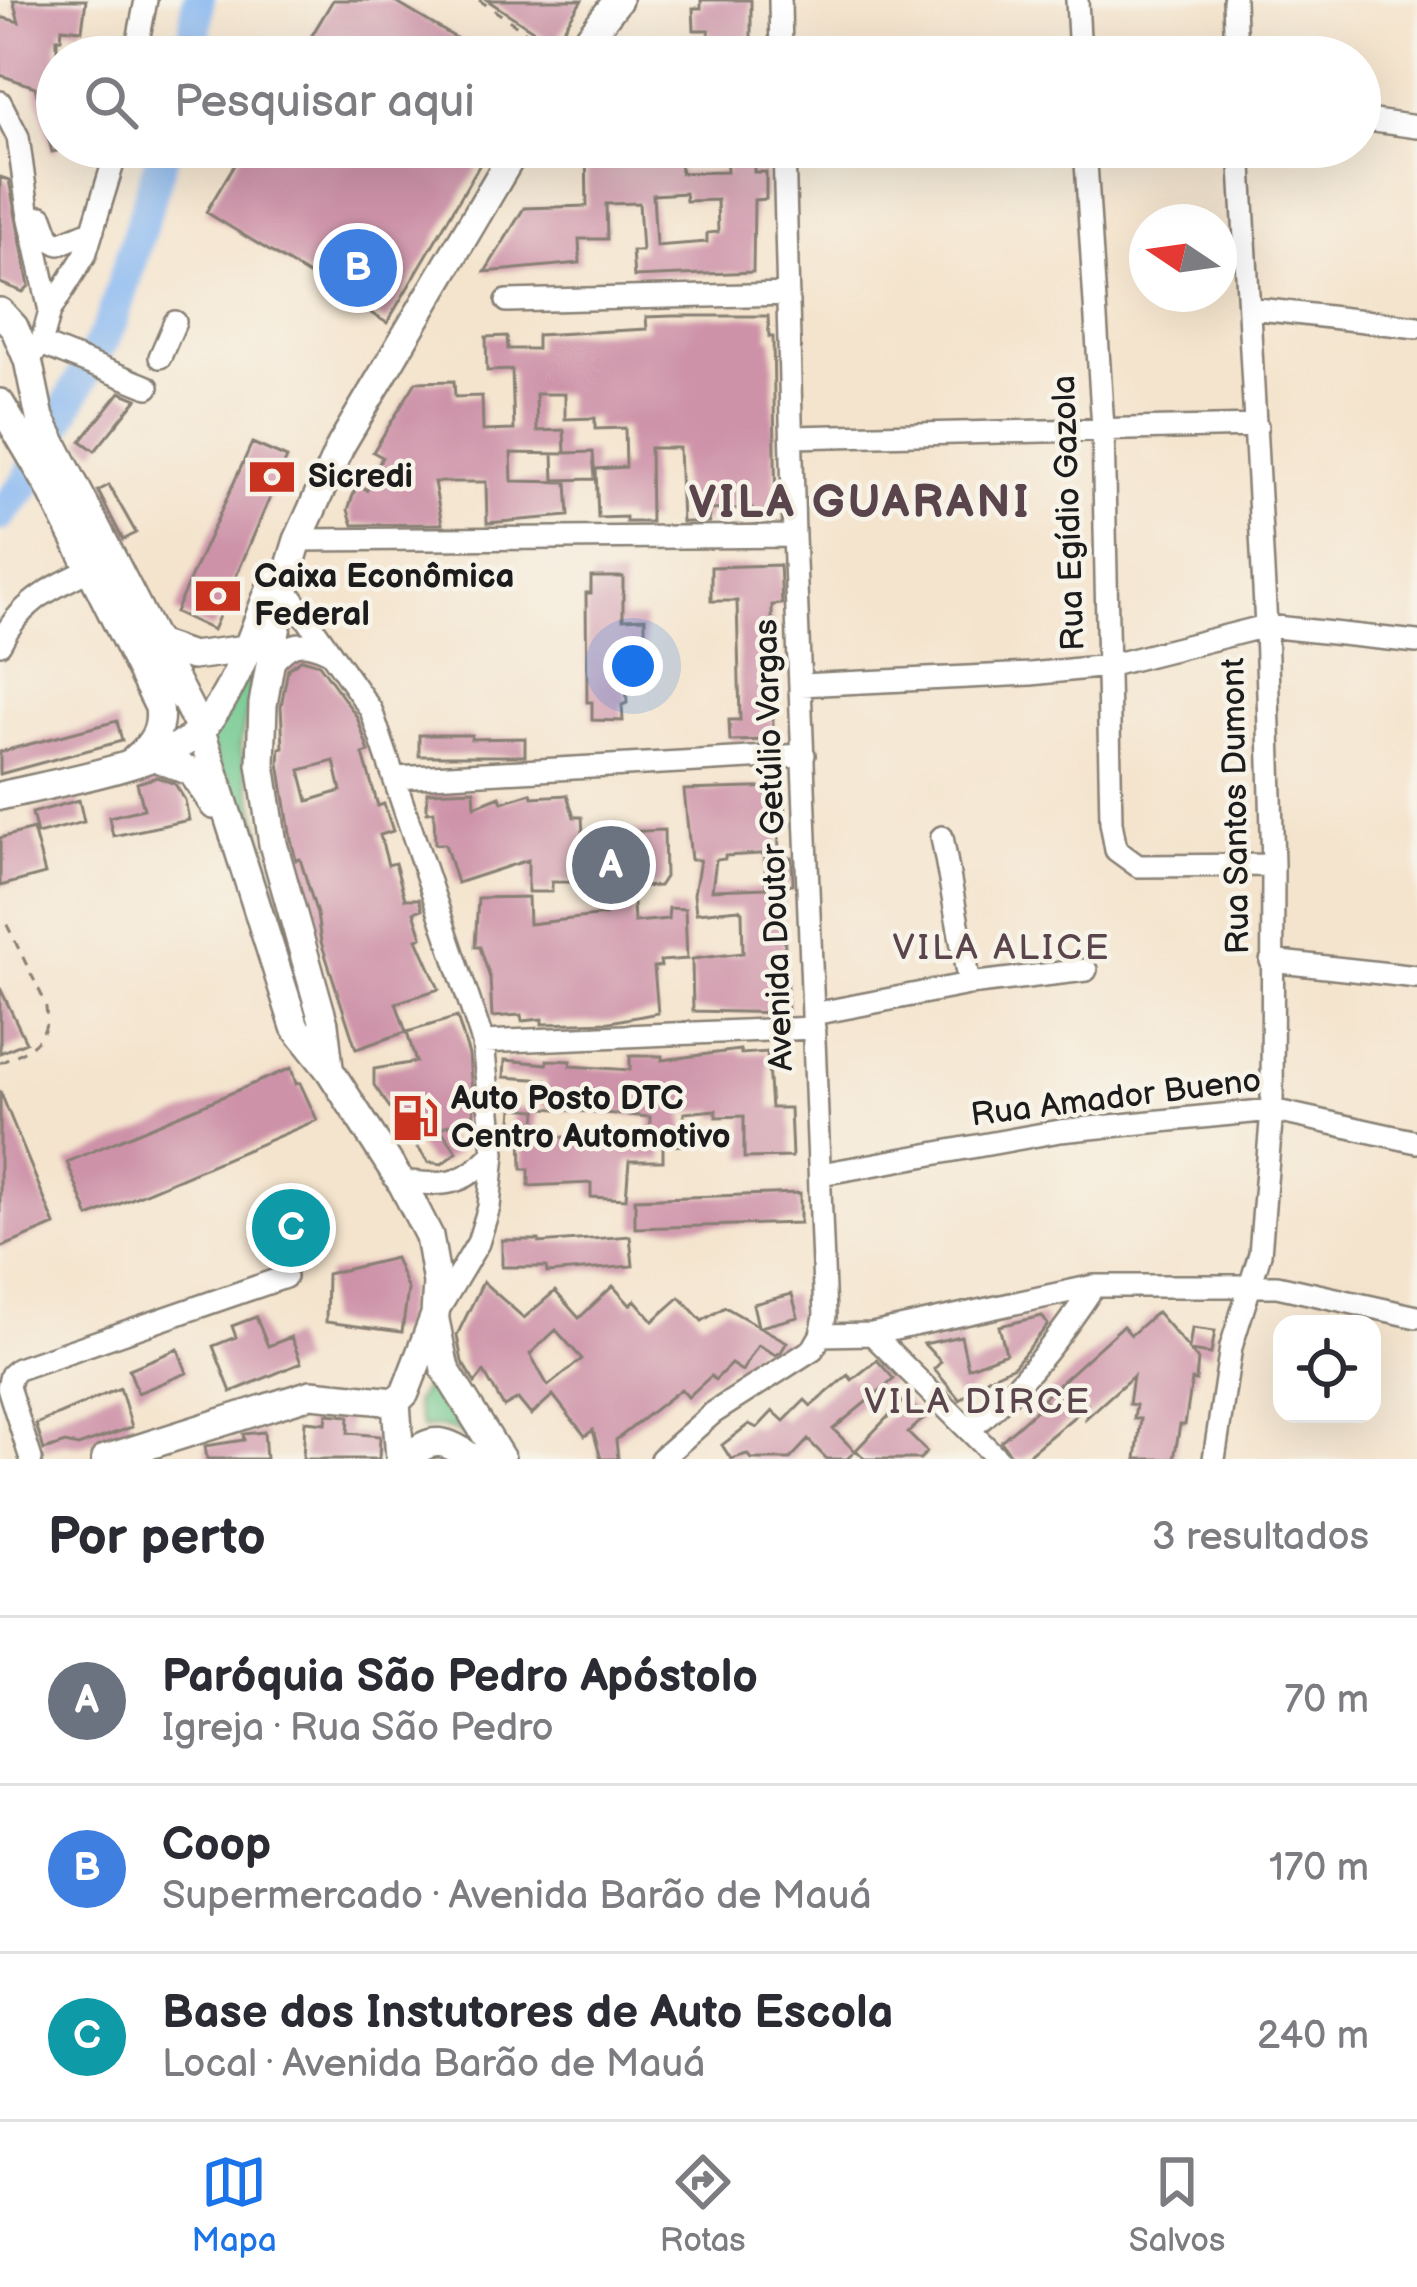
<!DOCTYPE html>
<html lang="pt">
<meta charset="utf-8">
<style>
body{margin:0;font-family:"Balsamiq Sans",sans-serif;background:#f2f2f3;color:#2b2b33}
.controls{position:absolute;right:36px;bottom:36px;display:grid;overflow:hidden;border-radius:24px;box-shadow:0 12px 48px #0002}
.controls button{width:108px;height:108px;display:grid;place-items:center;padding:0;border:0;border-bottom:3px solid #e1e1e2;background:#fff;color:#2b2b33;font:60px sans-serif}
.compass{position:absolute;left:1129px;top:204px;width:108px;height:108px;border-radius:50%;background:#fff;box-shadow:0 12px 48px #0002;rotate:283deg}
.you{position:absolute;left:633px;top:666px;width:42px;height:42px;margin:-30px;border:9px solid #fff;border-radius:50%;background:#1a73e8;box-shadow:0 0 0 18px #1a73e833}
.badge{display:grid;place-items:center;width:78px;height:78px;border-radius:50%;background:#1a73e8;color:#fff;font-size:39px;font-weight:700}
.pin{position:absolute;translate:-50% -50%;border:6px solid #fff;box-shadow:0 3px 12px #0006}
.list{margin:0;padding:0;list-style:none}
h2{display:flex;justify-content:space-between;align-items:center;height:156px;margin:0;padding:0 48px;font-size:51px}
h2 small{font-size:39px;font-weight:400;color:#7c7c81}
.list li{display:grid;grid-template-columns:78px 1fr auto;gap:36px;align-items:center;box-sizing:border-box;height:168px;padding:0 48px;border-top:3px solid #e1e1e2}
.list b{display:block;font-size:45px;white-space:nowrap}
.list p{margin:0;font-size:39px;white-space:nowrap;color:#7c7c81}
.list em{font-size:39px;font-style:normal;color:#7c7c81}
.icon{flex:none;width:66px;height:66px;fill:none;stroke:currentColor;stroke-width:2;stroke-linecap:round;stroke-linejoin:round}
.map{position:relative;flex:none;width:1417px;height:1459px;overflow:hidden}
.search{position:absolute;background:#fff;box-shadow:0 12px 48px #0002;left:36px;right:36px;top:36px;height:132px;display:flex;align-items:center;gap:30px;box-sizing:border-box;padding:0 42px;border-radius:66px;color:#7c7c81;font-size:45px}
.sheet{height:660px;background:#fff}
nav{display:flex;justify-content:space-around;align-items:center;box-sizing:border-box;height:168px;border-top:3px solid #e1e1e2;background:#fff;font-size:33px;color:#7c7c81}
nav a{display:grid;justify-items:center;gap:6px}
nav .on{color:#1a73e8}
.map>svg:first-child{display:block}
.green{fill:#70c88e;stroke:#467255;stroke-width:3}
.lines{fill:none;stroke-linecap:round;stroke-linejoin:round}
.river{stroke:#86b7f2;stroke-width:33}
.building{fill:#cd92a8;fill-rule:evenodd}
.minor-casing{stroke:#888074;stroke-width:26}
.major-casing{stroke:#888074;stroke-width:32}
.path{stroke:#888074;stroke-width:3;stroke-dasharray:9 9;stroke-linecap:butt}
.minor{stroke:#fff;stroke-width:21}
.major{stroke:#fff;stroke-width:27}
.labels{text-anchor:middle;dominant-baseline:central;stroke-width:9;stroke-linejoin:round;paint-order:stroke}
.poi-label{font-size:33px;font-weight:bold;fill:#1c1c1c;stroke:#f7f3e8;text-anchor:start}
.street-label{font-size:33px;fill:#1c1c1c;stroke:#f7f3e8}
.neighbourhood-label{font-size:36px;letter-spacing:3px;fill:#5a454d;stroke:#f7f3e8}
.district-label{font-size:45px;font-weight:bold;letter-spacing:3px;fill:#5a454d;stroke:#f7f3e8}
</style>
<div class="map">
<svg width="1417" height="1459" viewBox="0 0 1417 1459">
<rect width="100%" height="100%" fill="#f7f3e8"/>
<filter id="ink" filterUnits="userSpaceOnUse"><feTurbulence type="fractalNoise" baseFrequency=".00833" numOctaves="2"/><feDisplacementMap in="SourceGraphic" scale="24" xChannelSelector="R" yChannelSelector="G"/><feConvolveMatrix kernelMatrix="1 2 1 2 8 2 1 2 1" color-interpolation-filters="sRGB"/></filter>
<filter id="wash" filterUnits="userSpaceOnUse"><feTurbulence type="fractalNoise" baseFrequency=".004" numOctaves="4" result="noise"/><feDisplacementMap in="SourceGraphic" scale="48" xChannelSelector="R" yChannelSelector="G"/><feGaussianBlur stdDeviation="2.7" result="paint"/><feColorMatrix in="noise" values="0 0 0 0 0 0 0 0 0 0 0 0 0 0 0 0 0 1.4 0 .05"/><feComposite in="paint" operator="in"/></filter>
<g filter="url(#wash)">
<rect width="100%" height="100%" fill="#f4e4cd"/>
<path class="green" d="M 259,655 L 240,746 L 303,1005 L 207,735 Z
M 432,1375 L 481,1448 C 460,1432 449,1423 422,1429 L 415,1403 Z"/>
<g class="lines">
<path class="river" d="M 193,57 L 198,0
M 0,515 L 27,482 L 111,323 L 165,147"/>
</g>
<g id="blocks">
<path class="building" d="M 13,0 L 86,0 L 82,30 L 62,28 L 61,39 L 57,39 L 57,151 L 52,152 L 35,87 L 0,75 L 0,17 L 19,22 Z
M 333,0 L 392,0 L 488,57 L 299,57 Z
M 487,0 L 582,0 L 554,44 Z
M 701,0 L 751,0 L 751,53 L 735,53 L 735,45 L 709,45 L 709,30 L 694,30 L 693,8 L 701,8 Z
M 245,147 L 490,147 L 387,323 L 206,212 Z
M 586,147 L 666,147 L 666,159 L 680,159 L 681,173 L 727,172 L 726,147 L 754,147 L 754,172 L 766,172 L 766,199 L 754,200 L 753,272 L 634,277 L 632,251 L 642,251 L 639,203 L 606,204 L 607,239 L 579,239 L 580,263 L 485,272 L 524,208 L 587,206 ZM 685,193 L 686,201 L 717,200 L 718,232 L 707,233 L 707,242 L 656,246 L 653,195 Z
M 0,177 L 9,180 L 29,286 L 23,292 L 0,283 Z
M 673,316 L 768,316 L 769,337 L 773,337 L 776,513 L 752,514 L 752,508 L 709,510 L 709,522 L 682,522 L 679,448 L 650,448 L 651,522 L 626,522 L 626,517 L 598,518 L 596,469 L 626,467 L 625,428 L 595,429 L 595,418 L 565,419 L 565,394 L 536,394 L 537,431 L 564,430 L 565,453 L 593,452 L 595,479 L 554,480 L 553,454 L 564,454 L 511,453 L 512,481 L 567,482 L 569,516 L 487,523 L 486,482 L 434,482 L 442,524 L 353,525 L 348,510 L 357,483 L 367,490 L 382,457 L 373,452 L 416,382 L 454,381 L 455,397 L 482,396 L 483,431 L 514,430 L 512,370 L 487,371 L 486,337 L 507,336 L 508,349 L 537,349 L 537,335 L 647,329 L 646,317 Z
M 120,392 L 137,399 L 95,451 L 81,441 Z
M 252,443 L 287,458 L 213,630 L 175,612 Z
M 109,485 L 136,533 L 123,540 L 98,491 Z
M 780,565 L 782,604 L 772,605 L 773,740 L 730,741 L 729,720 L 740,720 L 737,601 L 711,601 L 711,567 Z
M 591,577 L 623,577 L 623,619 L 645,618 L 645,660 L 625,660 L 627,703 L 622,705 L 623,721 L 592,720 L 592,702 L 587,702 L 586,593 L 591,593 Z
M 302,659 L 319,664 L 357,717 L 369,752 L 363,754 L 378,806 L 384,804 L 393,831 L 380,835 L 388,865 L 395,863 L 405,899 L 419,899 L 422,909 L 414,912 L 422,937 L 417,939 L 439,989 L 396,1003 L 406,1032 L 356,1049 L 321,942 L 317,914 L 300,859 L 296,860 L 291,840 L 279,763 L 280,748 L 283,747 L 281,706 L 288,669 ZM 334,761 L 341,791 L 308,801 L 300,770 Z
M 117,721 L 122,741 L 0,774 L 0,752 Z
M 419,735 L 472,735 L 471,739 L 525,738 L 525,756 L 419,756 Z
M 157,777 L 175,784 L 185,800 L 189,820 L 113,836 L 109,817 L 144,809 L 137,783 Z
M 784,787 L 786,818 L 778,818 L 779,853 L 725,856 L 725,859 L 716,860 L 712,890 L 766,888 L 765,859 L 792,858 L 793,884 L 782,885 L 788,1013 L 693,1011 L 692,959 L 743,953 L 742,912 L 739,909 L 696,913 L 694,894 L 700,860 L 691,860 L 684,790 Z
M 474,790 L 475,806 L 500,796 L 502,802 L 531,793 L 532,797 L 567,795 L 574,817 L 582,817 L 583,834 L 664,830 L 665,877 L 659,886 L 632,887 L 634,922 L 668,919 L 669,908 L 685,909 L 687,959 L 660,961 L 661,966 L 654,967 L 658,1013 L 610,1022 L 542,1024 L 542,1019 L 522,1021 L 521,1015 L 492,1017 L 490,978 L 480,947 L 475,947 L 478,898 L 528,897 L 529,924 L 605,915 L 601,882 L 552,882 L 552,892 L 528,892 L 528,860 L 457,883 L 445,844 L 435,844 L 434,811 L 427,812 L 427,792 Z
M 79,800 L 84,822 L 37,834 L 32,813 Z
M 33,829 L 45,874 L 0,886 L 0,838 Z
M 0,988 L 26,1042 L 0,1053 Z
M 457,1017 L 469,1055 L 474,1116 L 440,1128 L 457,1152 L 442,1164 L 428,1162 L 374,1085 L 374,1069 L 416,1062 L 407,1032 Z
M 740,1050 L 741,1054 L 767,1052 L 771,1108 L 790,1108 L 792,1157 L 744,1158 L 744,1116 L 716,1117 L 716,1110 L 684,1113 L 685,1145 L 663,1146 L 663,1161 L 629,1161 L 626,1199 L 591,1197 L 591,1183 L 529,1186 L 529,1169 L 522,1169 L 521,1133 L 511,1132 L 513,1108 L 537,1110 L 535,1138 L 650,1135 L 650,1117 L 543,1108 L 546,1080 L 504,1077 L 505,1060 L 547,1064 L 547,1060 L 571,1061 L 570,1066 L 630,1070 L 630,1056 L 662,1056 L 662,1060 Z
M 291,1068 L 296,1084 L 300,1083 L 317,1120 L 89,1217 L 67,1162 Z
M 0,1091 L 55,1225 L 0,1248 Z
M 800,1193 L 800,1223 L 635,1228 L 635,1199 Z
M 630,1236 L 633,1266 L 547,1273 L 546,1267 L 502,1267 L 502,1240 L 539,1240 L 539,1243 Z
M 395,1258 L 408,1290 L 402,1332 L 326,1322 L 327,1274 Z
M 483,1282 L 524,1318 L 555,1291 L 579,1318 L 613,1286 L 630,1305 L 635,1300 L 653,1321 L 680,1297 L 702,1321 L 725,1307 L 758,1326 L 753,1304 L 792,1294 L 798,1317 L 760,1327 L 787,1342 L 781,1352 L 776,1355 L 758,1345 L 742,1371 L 731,1364 L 715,1380 L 711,1376 L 688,1397 L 681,1389 L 616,1440 L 618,1459 L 601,1459 L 593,1430 L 585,1436 L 553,1395 L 531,1415 L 518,1399 L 504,1407 L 484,1372 L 475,1383 L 462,1362 L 457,1335 ZM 556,1330 L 582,1359 L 548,1386 L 530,1354 Z
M 1157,1312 L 1189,1349 L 1192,1328 L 1215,1331 L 1211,1354 L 1190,1351 L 1198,1360 L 1196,1381 L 1192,1380 L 1185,1425 L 1180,1425 L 1174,1459 L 1136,1459 L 1141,1419 L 1134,1419 L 1136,1405 L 1129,1404 L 1133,1376 L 1086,1418 L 1087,1406 L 1023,1459 L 1013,1459 L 1001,1441 L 1045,1402 L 1042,1399 L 1123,1326 L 1131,1335 Z
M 1042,1316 L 1048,1325 L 1014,1366 L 988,1378 L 960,1400 L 934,1369 L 941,1362 L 924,1344 L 961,1336 L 968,1368 L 1006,1353 L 999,1326 Z
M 256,1317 L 268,1346 L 291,1337 L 301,1363 L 231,1392 L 213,1346 L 236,1337 L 232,1326 Z
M 178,1349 L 187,1373 L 138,1393 L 129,1369 Z
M 877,1360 L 894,1379 L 833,1429 L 855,1451 L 847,1459 L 827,1459 L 808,1440 L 790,1459 L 751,1459 L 747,1454 L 731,1459 L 722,1445 L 749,1424 L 757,1428 L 773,1411 L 784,1421 L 805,1400 L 811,1406 L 848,1375 L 852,1380 Z
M 120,1388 L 132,1427 L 78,1446 L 65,1443 L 44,1450 L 36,1424 Z
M 905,1399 L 924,1418 L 908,1433 L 927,1452 L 920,1459 L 865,1459 L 856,1450 Z
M 327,1414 L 349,1416 L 348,1433 L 380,1436 L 379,1459 L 303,1459 L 305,1421 L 326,1423 Z
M 264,1432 L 266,1459 L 207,1459 L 205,1446 L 244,1440 L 243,1434 Z"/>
</g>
</g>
<g filter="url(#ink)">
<use href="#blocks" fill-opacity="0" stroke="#888074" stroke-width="3"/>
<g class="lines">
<defs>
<path id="minor" d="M 780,0 L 781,57
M 1077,0 L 1080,57
M 1234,0 L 1236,57
M 135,57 L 146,0
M 0,102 L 18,137 L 28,210 L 50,311 L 41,344 L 28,360
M 1360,119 L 1417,127
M 1085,147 L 1103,428 L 1111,822 L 1116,850 L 1138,866 L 1273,865
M 42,217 L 50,239 L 59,244 L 93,230
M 507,301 L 788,294
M 1250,308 L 1417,327
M 50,311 L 85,255 L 118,147
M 41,344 L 148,387
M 160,357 L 175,322
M 793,437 L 1257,426
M 298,540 L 794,536
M 284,586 L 371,710 L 483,1042 L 494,1153 L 489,1207 L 478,1243 L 435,1315
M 0,644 C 20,602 51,588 91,569
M 270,666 C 289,643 299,638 327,651
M 800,685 L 1031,674 L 1107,666 L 1266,626 L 1417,642
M 396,778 L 804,755
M 942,837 L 969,984
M 1271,961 L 1417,977
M 813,1014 L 969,984 L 1086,970
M 483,1042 L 814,1028
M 821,1174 L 1060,1131 L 1272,1110 L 1417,1142
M 400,1181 C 446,1186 461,1187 494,1153
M 872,1334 L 998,1459
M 821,1335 L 872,1334 L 1094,1286 L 1277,1286 L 1417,1317
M 970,1429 C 1018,1391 1061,1336 1094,1286
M 31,1459 L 8,1387 L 11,1375 L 18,1369 L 285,1277
M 661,1459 L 713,1413 L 813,1349 L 821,1335 L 825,1316 L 794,536 L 784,147
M 1214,1459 L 1231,1347 L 1260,1254 L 1272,1110 L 1273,865 L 1266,626 L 1240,147"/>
<path id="major" d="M 574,57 L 618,0
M 0,312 L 14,327 L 28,360 L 40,418 L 201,731 L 295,1027 L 330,1071 L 403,1185 L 429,1236 L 437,1283 L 435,1315 L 405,1393 L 396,1402 L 400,1459
M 0,403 L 49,486 L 159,707 C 162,730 153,744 135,759
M 154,643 L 192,656 L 246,649
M 153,756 L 192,772 L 214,805
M 0,796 C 49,784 172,764 203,728 C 237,688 253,631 272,584
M 329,1067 L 324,1024 L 273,844 L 261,764 L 263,704 L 284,586 L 298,540 L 341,445 L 517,147
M 435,1320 L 445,1369 L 501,1459
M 105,1459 L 311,1394 L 396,1402
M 407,1459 C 431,1434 447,1440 473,1459"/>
</defs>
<use href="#minor" class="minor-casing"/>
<use href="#major" class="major-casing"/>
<path class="path" d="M 479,0 L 553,50
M 0,1063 C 30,1049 53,1039 45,1002 L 5,921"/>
<use href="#minor" class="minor"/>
<use href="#major" class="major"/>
</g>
</g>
<defs>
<symbol id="bank-bare" viewBox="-9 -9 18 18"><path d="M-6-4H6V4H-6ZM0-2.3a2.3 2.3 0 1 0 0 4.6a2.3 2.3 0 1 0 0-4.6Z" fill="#c8321e" stroke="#f7f3e8" stroke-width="2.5" paint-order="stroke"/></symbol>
<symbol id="fuel-bare" viewBox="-9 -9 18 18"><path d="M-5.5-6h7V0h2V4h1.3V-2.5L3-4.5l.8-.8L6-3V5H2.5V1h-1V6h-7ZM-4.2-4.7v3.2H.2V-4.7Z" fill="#c8321e" stroke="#f7f3e8" stroke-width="2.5" paint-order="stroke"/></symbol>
</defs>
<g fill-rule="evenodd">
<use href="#bank-bare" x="239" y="444" width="66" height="66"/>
<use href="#bank-bare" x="185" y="563" width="66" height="66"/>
<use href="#fuel-bare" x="382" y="1085" width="66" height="66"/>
</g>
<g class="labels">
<g class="poi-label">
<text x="308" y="477">Sicredi</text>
<text x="254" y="577">Caixa Econômica<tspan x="254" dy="38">Federal</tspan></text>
<text x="451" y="1099">Auto Posto DTC<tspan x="451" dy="38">Centro Automotivo</tspan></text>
</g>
<g class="street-label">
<text transform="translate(1069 513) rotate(-92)">Rua Egídio Gazola</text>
<text transform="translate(1236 806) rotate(-91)">Rua Santos Dumont</text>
<text transform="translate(774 845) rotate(-92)">Avenida Doutor Getúlio Vargas</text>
<text transform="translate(1116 1098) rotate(-7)">Rua Amador Bueno</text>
</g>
<g class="neighbourhood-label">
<text x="1002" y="948">VILA ALICE</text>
<text x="978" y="1402">VILA DIRCE</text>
</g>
<g class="district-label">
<text x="860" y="503">VILA GUARANI</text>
</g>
</g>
</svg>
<div class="controls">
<button><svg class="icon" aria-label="locate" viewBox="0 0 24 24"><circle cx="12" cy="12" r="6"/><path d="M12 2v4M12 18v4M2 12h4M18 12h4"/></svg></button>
</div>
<svg class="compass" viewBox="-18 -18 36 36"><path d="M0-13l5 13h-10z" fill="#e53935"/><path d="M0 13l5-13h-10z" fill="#7c7c81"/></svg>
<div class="you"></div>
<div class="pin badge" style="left:611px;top:865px;background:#6b7280">A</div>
<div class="pin badge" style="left:358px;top:268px;background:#3f7fe0">B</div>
<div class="pin badge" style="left:291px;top:1228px;background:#0f9aa8">C</div>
<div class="search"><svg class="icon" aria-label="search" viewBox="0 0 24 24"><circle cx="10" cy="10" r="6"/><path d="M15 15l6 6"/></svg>Pesquisar aqui</div>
</div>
<section class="sheet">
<h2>Por perto<small>3 resultados</small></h2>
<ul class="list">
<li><span class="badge" style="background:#6b7280">A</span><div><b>Paróquia São Pedro Apóstolo</b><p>Igreja · Rua São Pedro</p></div><em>70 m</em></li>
<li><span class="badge" style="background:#3f7fe0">B</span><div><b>Coop</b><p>Supermercado · Avenida Barão de Mauá</p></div><em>170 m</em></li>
<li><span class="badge" style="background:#0f9aa8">C</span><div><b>Base dos Instutores de Auto Escola</b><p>Local · Avenida Barão de Mauá</p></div><em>240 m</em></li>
</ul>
</section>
<nav>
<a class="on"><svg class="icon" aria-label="map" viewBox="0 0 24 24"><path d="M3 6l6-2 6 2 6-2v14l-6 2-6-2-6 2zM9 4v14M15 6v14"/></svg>Mapa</a>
<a><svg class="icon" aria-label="directions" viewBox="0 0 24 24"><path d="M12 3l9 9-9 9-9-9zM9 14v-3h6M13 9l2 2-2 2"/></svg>Rotas</a>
<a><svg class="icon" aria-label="saved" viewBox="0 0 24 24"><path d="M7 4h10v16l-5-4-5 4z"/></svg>Salvos</a>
</nav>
